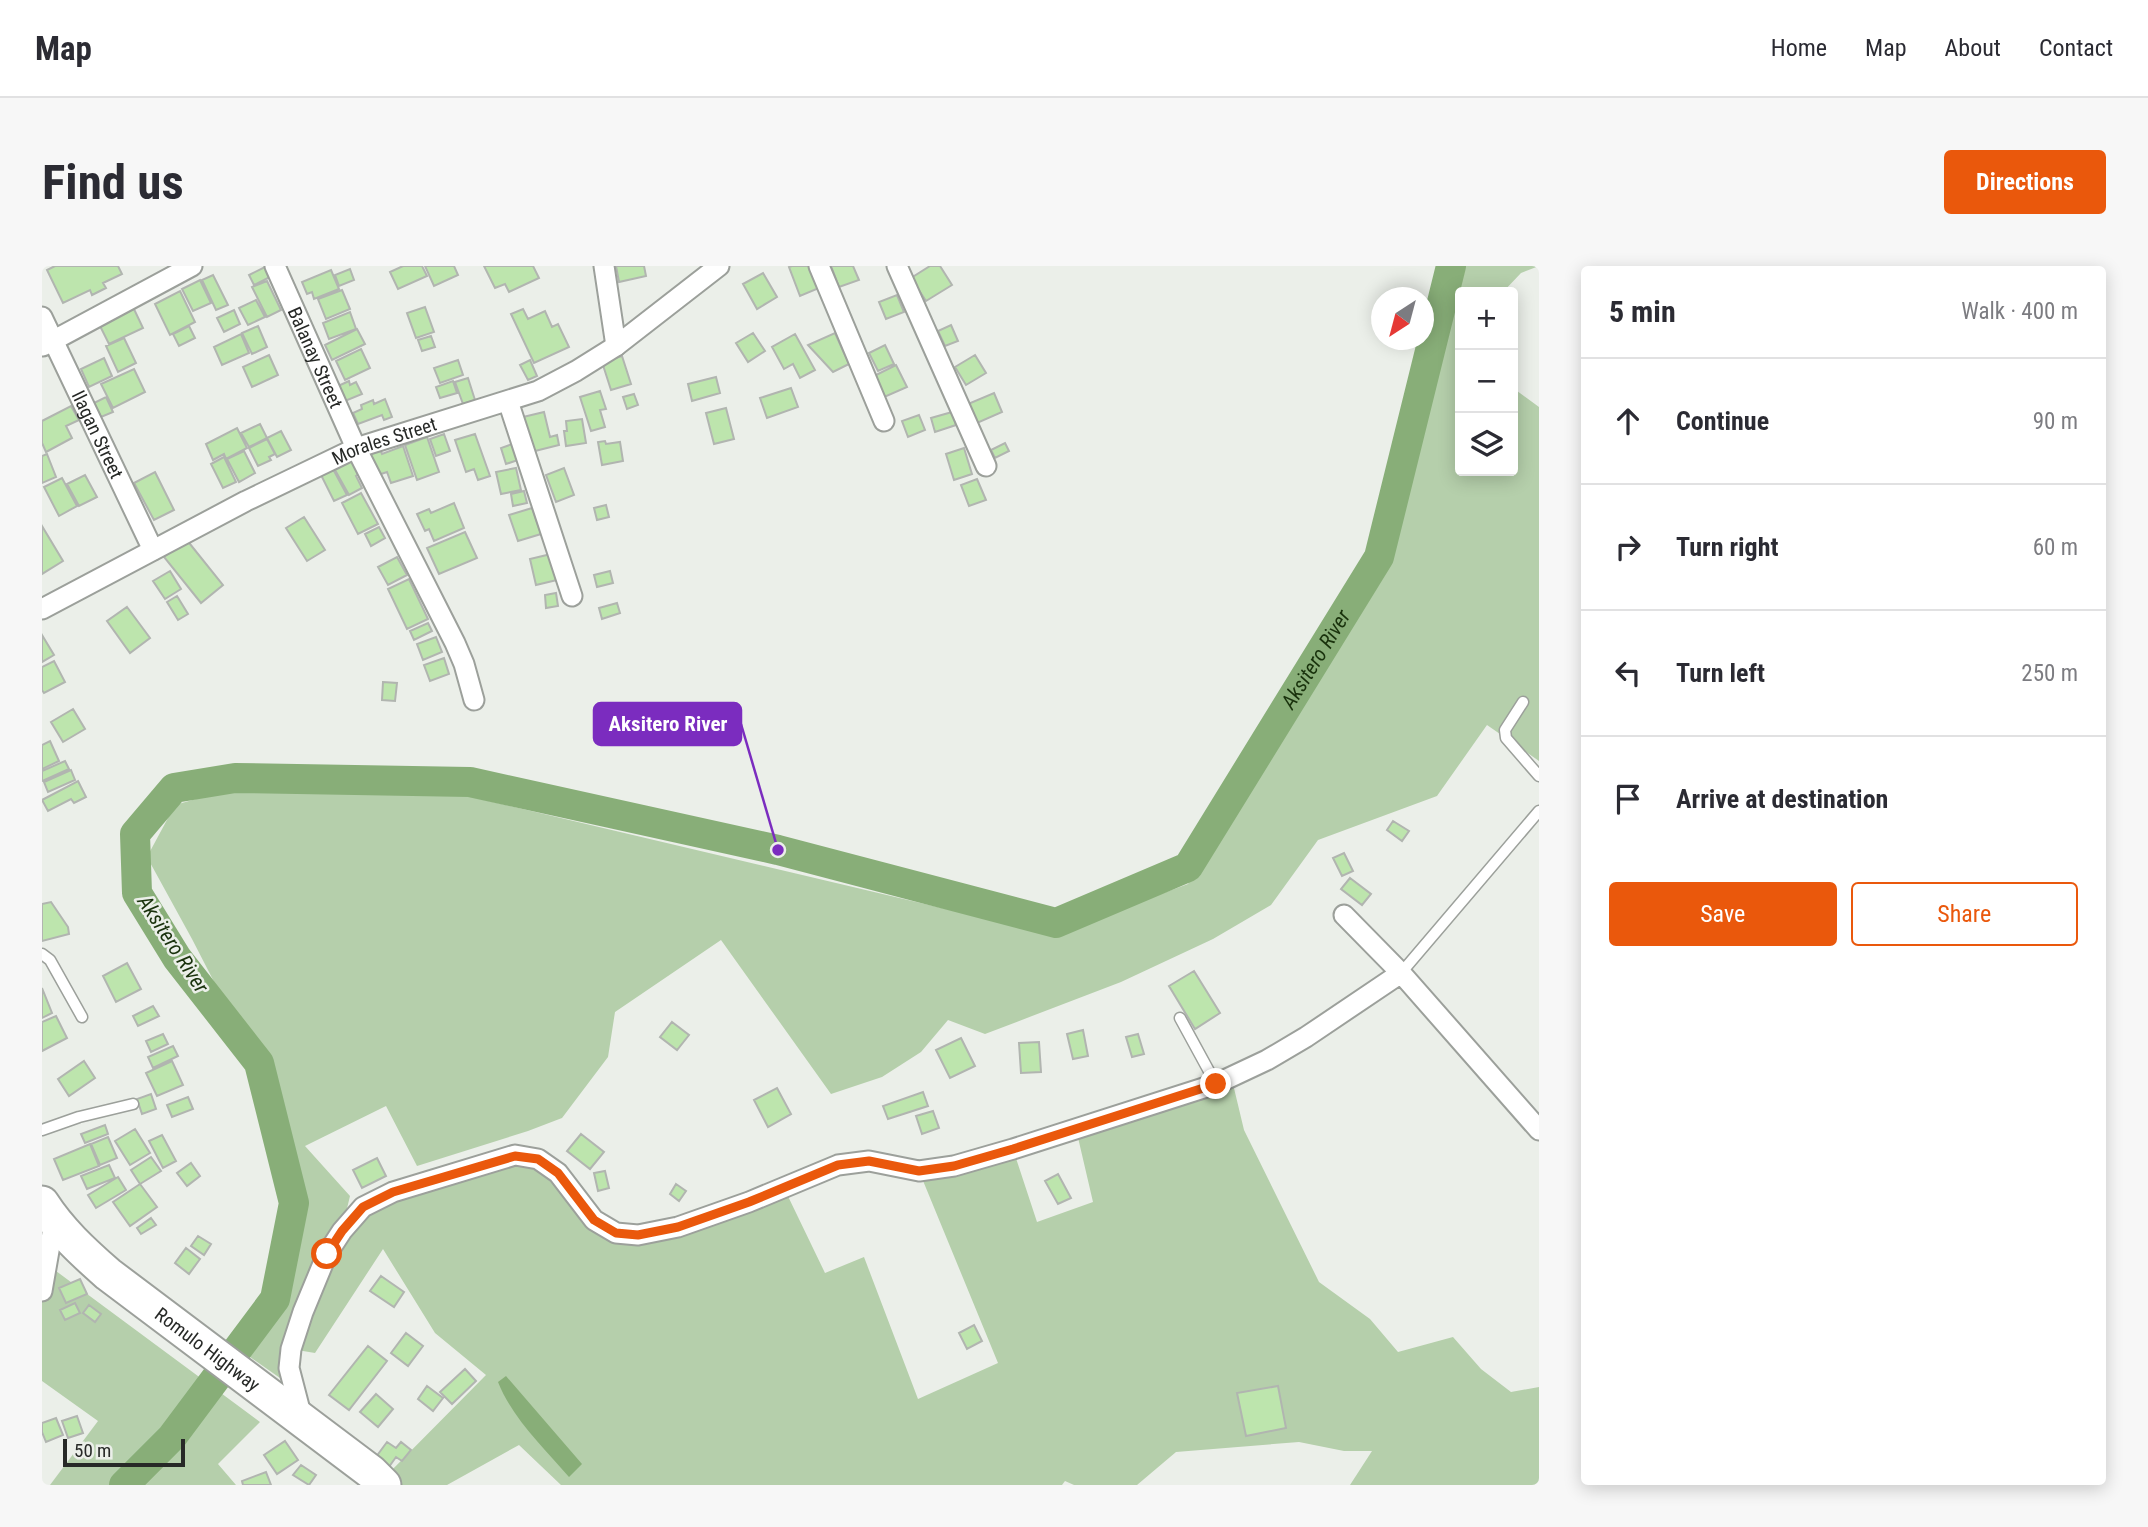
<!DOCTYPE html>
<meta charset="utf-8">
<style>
body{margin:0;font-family:"Roboto Condensed",sans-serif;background:#f7f7f7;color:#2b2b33}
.controls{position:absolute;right:21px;top:21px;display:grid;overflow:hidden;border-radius:7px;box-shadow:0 4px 18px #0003}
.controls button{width:63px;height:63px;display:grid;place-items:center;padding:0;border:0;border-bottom:2px solid #e1e1e2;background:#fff;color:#2b2b33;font:35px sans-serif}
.compass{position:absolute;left:1329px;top:21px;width:63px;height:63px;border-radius:50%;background:#fff;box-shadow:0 4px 18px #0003;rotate:216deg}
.scale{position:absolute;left:21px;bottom:18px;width:122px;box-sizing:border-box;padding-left:7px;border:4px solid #272927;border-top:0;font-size:19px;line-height:24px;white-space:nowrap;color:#272927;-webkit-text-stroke:5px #ebefe9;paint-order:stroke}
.stop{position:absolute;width:21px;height:21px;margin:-16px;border:5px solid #ea580c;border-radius:50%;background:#fff}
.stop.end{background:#ea580c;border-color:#fff;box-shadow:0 2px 7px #0008}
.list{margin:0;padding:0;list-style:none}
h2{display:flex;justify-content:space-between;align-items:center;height:91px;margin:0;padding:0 28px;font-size:30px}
h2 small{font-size:23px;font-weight:400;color:#7c7c81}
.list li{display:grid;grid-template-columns:46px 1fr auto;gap:21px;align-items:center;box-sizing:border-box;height:126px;padding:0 28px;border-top:2px solid #e1e1e2}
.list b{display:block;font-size:26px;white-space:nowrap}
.list em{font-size:23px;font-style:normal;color:#7c7c81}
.actions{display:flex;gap:14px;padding:21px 28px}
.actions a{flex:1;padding:16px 0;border:2px solid #ea580c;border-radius:7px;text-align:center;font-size:24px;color:#ea580c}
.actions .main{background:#ea580c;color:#fff}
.icon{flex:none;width:38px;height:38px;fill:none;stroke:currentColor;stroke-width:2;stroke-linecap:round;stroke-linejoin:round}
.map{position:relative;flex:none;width:1497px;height:1219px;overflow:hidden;border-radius:7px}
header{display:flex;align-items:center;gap:42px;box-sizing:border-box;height:98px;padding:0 35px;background:#fff;border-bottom:2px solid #e1e1e2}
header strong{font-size:33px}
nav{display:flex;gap:38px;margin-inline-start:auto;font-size:24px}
.intro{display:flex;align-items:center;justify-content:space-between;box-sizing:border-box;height:168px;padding:0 42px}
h1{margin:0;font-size:49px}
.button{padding:18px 32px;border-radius:7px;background:#ea580c;color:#fff;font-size:24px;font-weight:700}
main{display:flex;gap:42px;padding:0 42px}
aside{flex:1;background:#fff;border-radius:7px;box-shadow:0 4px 18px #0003}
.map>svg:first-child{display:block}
.green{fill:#b5cfab}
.water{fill:#88ae78}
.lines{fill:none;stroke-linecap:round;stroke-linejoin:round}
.river{stroke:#88ae78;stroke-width:30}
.building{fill:#bde5ad;stroke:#b1b5b0;stroke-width:2}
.service-casing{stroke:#9ca09b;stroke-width:13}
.minor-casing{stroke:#9ca09b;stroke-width:23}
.trunk-casing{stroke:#9ca09b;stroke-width:37}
.service{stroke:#fff;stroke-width:10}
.minor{stroke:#fff;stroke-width:19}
.trunk{stroke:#fff;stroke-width:33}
.route{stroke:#ea580c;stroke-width:9}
.labels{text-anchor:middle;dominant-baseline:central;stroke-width:5;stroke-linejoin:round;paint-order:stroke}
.street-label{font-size:19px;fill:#272927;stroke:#ebefe9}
.water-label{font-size:21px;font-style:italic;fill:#19320c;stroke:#ebefe9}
.leader{fill:none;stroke:#7b2cbf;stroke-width:2.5}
.callout-dot{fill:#7b2cbf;stroke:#ebefe9;stroke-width:2.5}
.callout{fill:#7b2cbf;stroke:#7b2cbf;stroke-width:2.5}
.callout-label{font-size:21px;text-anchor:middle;font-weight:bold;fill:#fff}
</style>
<header>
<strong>Map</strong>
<nav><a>Home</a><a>Map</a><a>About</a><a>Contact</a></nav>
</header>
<div class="intro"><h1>Find us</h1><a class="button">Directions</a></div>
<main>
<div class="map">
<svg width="1497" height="1219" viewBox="0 0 1497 1219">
<rect width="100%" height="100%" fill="#ebefe9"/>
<path class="green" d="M 1410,0 L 1497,0 L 1479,7 L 1461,26 L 1418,26 L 1418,205 L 1471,205 L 1471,122 L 1497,141 L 1497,495 L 1445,459 L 1395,530 L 1276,574 L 1229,639 L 1171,673 L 1079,716 L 943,768 L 906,754 L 879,786 L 840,811 L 789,828 L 679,674 L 573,746 L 566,791 L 520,852 L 486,865 L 375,900 L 344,840 L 263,880 L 308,930 L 300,963 L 321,941 L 491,892 L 552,954 L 596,969 L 742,922 L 783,1007 L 822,991 L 876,1133 L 956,1097 L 877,905 L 971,883 L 995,956 L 1051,936 L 1034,863 L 1191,818 L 1202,864 L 1277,1016 L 1328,1053 L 1356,1086 L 1411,1071 L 1439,1103 L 1469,1126 L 1497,1121 L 1497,1219 L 1308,1219 L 1330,1185 L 1302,1185 L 1257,1176 L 1134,1186 L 1095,1219 L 1032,1219 L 1023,1215 L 1020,1219 L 519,1219 L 477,1179 L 405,1219 L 351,1219 L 343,1211 L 444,1109 L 393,1067 L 341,983 L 273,1087 L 249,1083 L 238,1112 L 201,1086 L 233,1033 L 252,937 L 219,807 L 150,673 L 105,591 L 133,539 L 189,523 L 421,529 L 1010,668 L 1146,618 L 1346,300 L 1398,91 Z
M 14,1005 L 218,1156 L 176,1198 L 194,1219 L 8,1219 L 56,1155 L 0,1115 L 0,1032 Z"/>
<path class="water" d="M 464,1110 L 540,1198 L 527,1211 C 502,1182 470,1152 456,1116 Z"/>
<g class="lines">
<path class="river" id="s1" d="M 82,1219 L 130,1171 L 233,1033 L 252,937 L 217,797 L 135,692 L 95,627 L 93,568 L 132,522 L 193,512 L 428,516 L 736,584 L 1014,657 L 1146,601 L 1337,291 L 1409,0"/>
</g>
<path class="building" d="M 13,0 L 76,0 L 80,8 L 61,17 L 64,22 L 50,29 L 48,24 L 21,37 L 5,4 Z
M 361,0 L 380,0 L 385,10 L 356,23 L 348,6 Z
M 383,0 L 412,0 L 416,9 L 392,20 Z
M 442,0 L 491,0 L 497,12 L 467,26 L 463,18 L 453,22 Z
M 574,0 L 602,0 L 604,10 L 577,16 Z
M 750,0 L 768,0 L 777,22 L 758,30 L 747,1 Z
M 789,0 L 811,0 L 817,14 L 797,21 Z
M 888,0 L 898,0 L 910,19 L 884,35 L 869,12 Z
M 223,1 L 228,11 L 212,19 L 207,9 Z
M 308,3 L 312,14 L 297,20 L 293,9 Z
M 289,4 L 297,23 L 272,33 L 270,26 L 265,28 L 260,16 Z
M 721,7 L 735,31 L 715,43 L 701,18 Z
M 171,9 L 186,39 L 174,44 L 160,14 Z
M 158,14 L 169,37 L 151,45 L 140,23 Z
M 225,15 L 239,44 L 225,51 L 210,21 Z
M 300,24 L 308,43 L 284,53 L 276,33 Z
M 138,25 L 153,56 L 128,69 L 113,38 Z
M 855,29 L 862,46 L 844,53 L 837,36 Z
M 214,34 L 223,51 L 206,59 L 197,42 Z
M 91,41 L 101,62 L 67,78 L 57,58 Z
M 383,41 L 392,66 L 374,72 L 365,47 Z
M 481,43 L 486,53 L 503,45 L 510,61 L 516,58 L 527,81 L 492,97 L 469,48 Z
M 192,44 L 198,58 L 182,66 L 175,52 Z
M 308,46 L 314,63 L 287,73 L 281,57 Z
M 909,59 L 916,75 L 903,80 L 896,65 Z
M 147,60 L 153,72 L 137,80 L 131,68 Z
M 216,60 L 225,81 L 210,88 L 200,67 Z
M 315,63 L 323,78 L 290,94 L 283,79 Z
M 711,67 L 723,85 L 706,96 L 694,77 Z
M 793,67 L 807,98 L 791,106 L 766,79 Z
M 199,68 L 207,87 L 180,99 L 172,81 Z
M 753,68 L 773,104 L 758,112 L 751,98 L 742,103 L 730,81 Z
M 389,70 L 393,81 L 380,85 L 376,74 Z
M 82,72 L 94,97 L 76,106 L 64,80 Z
M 843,79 L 852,98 L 836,105 L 827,87 Z
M 319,83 L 328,102 L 303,114 L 294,95 Z
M 227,89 L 236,109 L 210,121 L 201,101 Z
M 933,89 L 944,107 L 924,119 L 913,101 Z
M 580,90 L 589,118 L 569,124 L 560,96 Z
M 62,92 L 70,110 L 47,121 L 39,103 Z
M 416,94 L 421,109 L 398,117 L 392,102 Z
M 488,94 L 495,110 L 486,114 L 478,99 Z
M 854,99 L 865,121 L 840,132 L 830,111 Z
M 92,103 L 103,126 L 71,142 L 59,118 Z
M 674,111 L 678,127 L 650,135 L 646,118 Z
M 426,112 L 433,134 L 421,138 L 413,116 Z
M 307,115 L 308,119 L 314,116 L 320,128 L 303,135 L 296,120 Z
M 411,115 L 415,127 L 398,132 L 394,121 Z
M 749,122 L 756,141 L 725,152 L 718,132 Z
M 558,125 L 564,143 L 558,144 L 563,161 L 549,165 L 538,131 Z
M 952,127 L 960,146 L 935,157 L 926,138 Z
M 592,128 L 596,139 L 585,143 L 581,131 Z
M 64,131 L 71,146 L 59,151 L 52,137 Z
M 343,133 L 350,151 L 342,154 L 340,149 L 316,158 L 311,147 L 320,143 L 319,139 L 331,134 L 332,138 Z
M 29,140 L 37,154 L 24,160 L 30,172 L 4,186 L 0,177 L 0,155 Z
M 684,142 L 692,173 L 672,178 L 664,147 Z
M 502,146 L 508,171 L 515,169 L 517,179 L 489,186 L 481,151 Z
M 910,146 L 914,159 L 893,166 L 889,152 Z
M 877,149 L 883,164 L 866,171 L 860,155 Z
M 540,153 L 544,177 L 524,180 L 522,165 L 525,165 L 524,155 Z
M 218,158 L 225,172 L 207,181 L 199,167 Z
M 195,162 L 205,182 L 184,193 L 182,188 L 171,194 L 164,178 Z
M 239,165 L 249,184 L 235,191 L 225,172 Z
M 402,168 L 408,185 L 394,190 L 388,173 Z
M 433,168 L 448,210 L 436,214 L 432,203 L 424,206 L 413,174 Z
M 385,171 L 397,206 L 375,214 L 363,179 Z
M 225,173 L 233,188 L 227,191 L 229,194 L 216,200 L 207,182 Z
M 563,175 L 564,178 L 578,176 L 581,195 L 560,199 L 556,176 Z
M 476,176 L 482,192 L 464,198 L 459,182 Z
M 963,177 L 967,185 L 953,192 L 949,184 Z
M 361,180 L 371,210 L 349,217 L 345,206 L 333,210 L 325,188 L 338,183 L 340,188 Z
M 922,182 L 930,208 L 912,214 L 904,188 Z
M 202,185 L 213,207 L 197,216 L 185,193 Z
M 5,188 L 14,211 L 0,217 L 0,190 Z
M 182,191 L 194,216 L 181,222 L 169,198 Z
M 312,194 L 319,207 L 314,210 L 320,222 L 307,229 L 293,204 Z
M 474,202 L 479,224 L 459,228 L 454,206 Z
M 522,202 L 532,229 L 514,236 L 504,209 Z
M 291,203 L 305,229 L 292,235 L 279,209 Z
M 113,206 L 132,244 L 112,254 L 92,217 Z
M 43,209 L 55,231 L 37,240 L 25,218 Z
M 20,212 L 35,240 L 17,250 L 2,221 Z
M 935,213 L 944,234 L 927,240 L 919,219 Z
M 482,225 L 485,237 L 471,240 L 469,228 Z
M 319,227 L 336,258 L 316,268 L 300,237 Z
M 412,237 L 422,262 L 392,275 L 387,263 L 383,265 L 375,248 L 387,243 L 389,247 Z
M 564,239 L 567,251 L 555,254 L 552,242 Z
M 490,242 L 499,268 L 476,275 L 467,249 Z
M 262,251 L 283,284 L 265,295 L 244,262 Z
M 0,260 L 21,295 L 0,308 Z
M 337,261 L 343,272 L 329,280 L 323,268 Z
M 423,266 L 435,292 L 397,308 L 385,282 Z
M 144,273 L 181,319 L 159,337 L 122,291 Z
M 509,288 L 515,314 L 494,319 L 488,293 Z
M 355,291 L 365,309 L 346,319 L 336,301 Z
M 128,305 L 139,323 L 123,333 L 111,315 Z
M 568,305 L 571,317 L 555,321 L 552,309 Z
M 367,313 L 386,353 L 365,363 L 346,323 Z
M 514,327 L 516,340 L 504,342 L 503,329 Z
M 135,330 L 146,348 L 136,354 L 125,336 Z
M 575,337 L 578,347 L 560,353 L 557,342 Z
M 85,341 L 108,372 L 88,387 L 65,355 Z
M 386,357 L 390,365 L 372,374 L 368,365 Z
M 0,369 L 12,389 L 0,396 Z
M 394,371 L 400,386 L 381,394 L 375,378 Z
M 402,392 L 407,408 L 388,415 L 382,399 Z
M 12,395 L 23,416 L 2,427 L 0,424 L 0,401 Z
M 341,416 L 355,417 L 353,435 L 340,434 Z
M 31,443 L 43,463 L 21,476 L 9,456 Z
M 8,475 L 17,495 L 0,503 L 0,479 Z
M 23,495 L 27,503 L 0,515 L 0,505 Z
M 29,504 L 33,514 L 6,526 L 2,516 Z
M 36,515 L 44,531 L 32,537 L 29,533 L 6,545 L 0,534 Z
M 1351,555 L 1367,565 L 1360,575 L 1345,564 Z
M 1302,587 L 1311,605 L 1300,610 L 1291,592 Z
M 1308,612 L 1329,628 L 1320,639 L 1299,623 Z
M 9,636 L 26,661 L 27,668 L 0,675 L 0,638 Z
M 85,697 L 99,723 L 74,736 L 61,710 Z
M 1152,705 L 1178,747 L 1153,763 L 1127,720 Z
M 0,722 L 10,747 L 0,752 Z
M 111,740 L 117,750 L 96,760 L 91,750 Z
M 14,750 L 25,772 L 0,785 L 0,756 Z
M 630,756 L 647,769 L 635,784 L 618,771 Z
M 1041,764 L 1046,790 L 1031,793 L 1025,768 Z
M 121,768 L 126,778 L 109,786 L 104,775 Z
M 1096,768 L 1102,788 L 1090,791 L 1084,771 Z
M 919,772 L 933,800 L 908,812 L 894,784 Z
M 997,776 L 999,806 L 979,807 L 977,777 Z
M 131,780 L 136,790 L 111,802 L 106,791 Z
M 42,795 L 53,812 L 27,830 L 16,813 Z
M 130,795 L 141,819 L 115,830 L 104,807 Z
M 735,822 L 749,848 L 726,861 L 712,834 Z
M 881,826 L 886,840 L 846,853 L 841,840 Z
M 109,828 L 114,843 L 100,848 L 95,833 Z
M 146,831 L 151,843 L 130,851 L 125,839 Z
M 891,845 L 897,862 L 880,868 L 874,850 Z
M 63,859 L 66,868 L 43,877 L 39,868 Z
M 93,863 L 108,887 L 88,899 L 73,875 Z
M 539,868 L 562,886 L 548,903 L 525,885 Z
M 120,869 L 134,895 L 121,902 L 107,875 Z
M 66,871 L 75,892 L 58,899 L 49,878 Z
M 48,878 L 57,900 L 21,914 L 12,893 Z
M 109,891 L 119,905 L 98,918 L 89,904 Z
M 335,892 L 344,910 L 320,922 L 311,904 Z
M 149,897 L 158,910 L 145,920 L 135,907 Z
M 67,899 L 73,912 L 45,923 L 39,910 Z
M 563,905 L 567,922 L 556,925 L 552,907 Z
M 1016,908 L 1029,932 L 1016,938 L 1003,915 Z
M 76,911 L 84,924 L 54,942 L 46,929 Z
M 98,918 L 115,941 L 88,960 L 71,936 Z
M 634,918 L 644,925 L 637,935 L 628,928 Z
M 109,952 L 114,959 L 99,968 L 95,962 Z
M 156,970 L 169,978 L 162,989 L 149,980 Z
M 144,982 L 158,993 L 147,1008 L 133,997 Z
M 339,1010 L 362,1026 L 352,1041 L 328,1025 Z
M 38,1013 L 45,1028 L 24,1037 L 17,1022 Z
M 33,1037 L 38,1047 L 23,1054 L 18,1044 Z
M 47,1039 L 59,1048 L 53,1056 L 41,1047 Z
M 932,1059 L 940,1075 L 925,1083 L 917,1067 Z
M 364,1067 L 381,1080 L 366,1100 L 349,1087 Z
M 326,1080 L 345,1095 L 307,1144 L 287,1129 Z
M 423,1103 L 434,1115 L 410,1138 L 398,1126 Z
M 385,1120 L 401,1132 L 391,1145 L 376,1133 Z
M 1236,1120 L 1244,1162 L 1204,1170 L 1195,1127 Z
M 334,1128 L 351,1143 L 336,1161 L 318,1146 Z
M 35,1150 L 41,1167 L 26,1172 L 20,1155 Z
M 14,1152 L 21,1169 L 4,1176 L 0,1166 L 0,1157 Z
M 243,1175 L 256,1194 L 235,1208 L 222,1189 Z
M 345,1176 L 354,1182 L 359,1176 L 369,1184 L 360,1195 L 354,1191 L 344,1205 L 331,1195 Z
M 259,1199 L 274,1209 L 267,1219 L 251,1209 Z
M 224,1206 L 229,1219 L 201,1219 L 200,1215 Z"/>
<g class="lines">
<defs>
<path id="service" d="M 1481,436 L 1463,464 L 1464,472 L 1497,510
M 0,688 L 8,694 L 40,751
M 1359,707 L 1497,545
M 1138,752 L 1174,818
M 0,864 L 37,851 L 91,838"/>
<g id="minor">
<path id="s2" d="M 233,0 L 314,182 L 413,377 L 422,398 L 432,434"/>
<path d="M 562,0 L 574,80"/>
<path d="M 777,0 L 842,155"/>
<path d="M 855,0 L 944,200"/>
<path id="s3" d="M 0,51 L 111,284"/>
<path d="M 1,80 L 150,0"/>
<path d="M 466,135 L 530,330"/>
<path id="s4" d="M 0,343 L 204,235 L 314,182 L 496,125 L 534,105 L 574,80 L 677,0"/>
<path d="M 1302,649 L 1359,707"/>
<path d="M 0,1025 L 12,956"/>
<path d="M 260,1152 L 247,1102 L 249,1083 L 261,1046 L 285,988 L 300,965 L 321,941 L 351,926 L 473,889 L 496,893 L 516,907 L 552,954 L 574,967 L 596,969 L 636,961 L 707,936 L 796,899 L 827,895 L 877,905 L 912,900 L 971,883 L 1174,818 L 1225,794 L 1264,771 L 1359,707 L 1497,864"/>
</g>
<g id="trunk">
<path id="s5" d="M 0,937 C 18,965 41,986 66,1008 L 329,1206 L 342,1219"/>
</g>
</defs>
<use href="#service" class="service-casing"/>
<use href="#minor" class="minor-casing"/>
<use href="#trunk" class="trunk-casing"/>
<use href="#service" class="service"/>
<use href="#minor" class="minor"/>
<use href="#trunk" class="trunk"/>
</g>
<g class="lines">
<path class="route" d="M 285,988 L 300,965 L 321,941 L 351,926 L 473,890 L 496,893 L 516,907 L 552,954 L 574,967 L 596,969 L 636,961 L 707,936 L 796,899 L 827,895 L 877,905 L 912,900 L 971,883 L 1174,818"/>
</g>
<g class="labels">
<g class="street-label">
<text stroke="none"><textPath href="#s2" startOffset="100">Balanay Street</textPath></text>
<text stroke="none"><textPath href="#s3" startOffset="130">Ilagan Street</textPath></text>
<text stroke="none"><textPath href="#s4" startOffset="382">Morales Street</textPath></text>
<text stroke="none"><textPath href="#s5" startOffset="222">Romulo Highway</textPath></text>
</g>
<g class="water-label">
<text stroke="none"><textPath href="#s1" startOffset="2098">Aksitero River</textPath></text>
<text transform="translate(131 678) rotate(57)">Aksitero River</text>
</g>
</g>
<path class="leader" d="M736 584L699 458"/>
<circle class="callout-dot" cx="736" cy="584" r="7"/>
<rect class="callout" x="552" y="437" width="147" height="42" rx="7"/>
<g class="callout-label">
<text x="626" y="465">Aksitero River</text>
</g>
</svg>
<div class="controls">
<button>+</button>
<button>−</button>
<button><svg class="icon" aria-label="layers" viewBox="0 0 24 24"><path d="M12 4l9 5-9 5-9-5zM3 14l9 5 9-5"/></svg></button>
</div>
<svg class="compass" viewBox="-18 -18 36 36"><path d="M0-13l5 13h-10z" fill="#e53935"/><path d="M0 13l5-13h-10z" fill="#7c7c81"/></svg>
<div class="scale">50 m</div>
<div class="stop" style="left:285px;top:988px"></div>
<div class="stop end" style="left:1174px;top:818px"></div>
</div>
<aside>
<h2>5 min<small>Walk · 400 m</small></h2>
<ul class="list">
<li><svg class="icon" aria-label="ahead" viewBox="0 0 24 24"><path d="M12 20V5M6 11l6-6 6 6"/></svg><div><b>Continue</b></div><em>90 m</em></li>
<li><svg class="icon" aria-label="right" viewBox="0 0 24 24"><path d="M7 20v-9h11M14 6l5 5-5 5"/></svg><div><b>Turn right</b></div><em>60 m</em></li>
<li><svg class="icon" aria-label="left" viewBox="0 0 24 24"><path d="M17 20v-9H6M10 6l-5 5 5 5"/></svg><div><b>Turn left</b></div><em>250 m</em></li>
<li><svg class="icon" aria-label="arrive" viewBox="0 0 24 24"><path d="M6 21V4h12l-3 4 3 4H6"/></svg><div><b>Arrive at destination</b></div></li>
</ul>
<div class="actions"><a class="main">Save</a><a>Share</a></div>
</aside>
</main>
